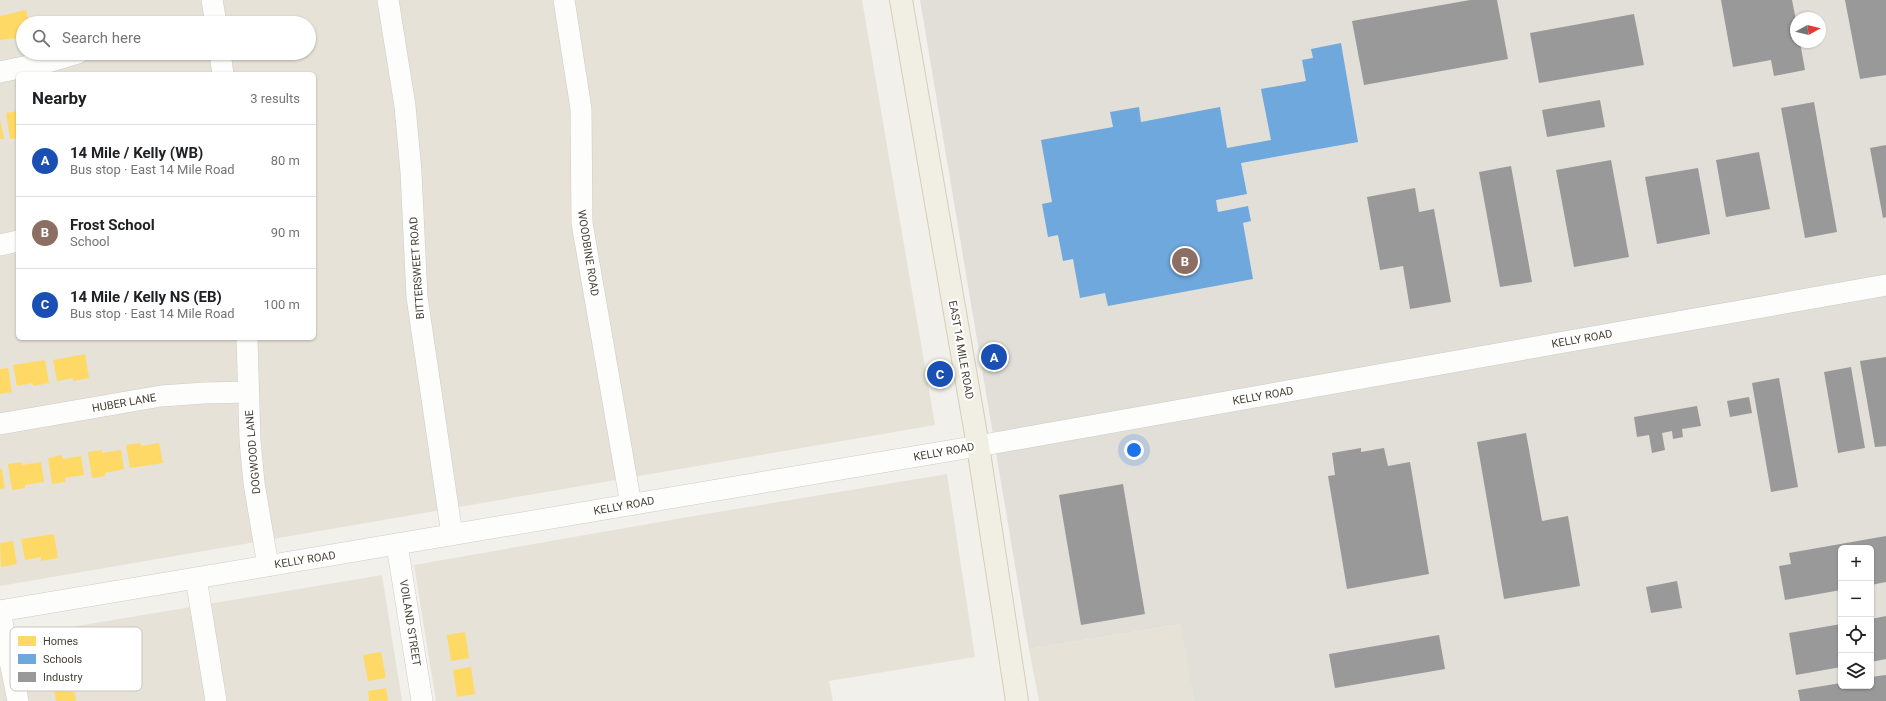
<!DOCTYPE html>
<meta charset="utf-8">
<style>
body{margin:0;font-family:Roboto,sans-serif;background:#f2f2f2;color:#202124}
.controls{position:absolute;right:12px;bottom:12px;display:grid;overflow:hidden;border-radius:6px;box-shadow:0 1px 3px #0004}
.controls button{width:36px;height:36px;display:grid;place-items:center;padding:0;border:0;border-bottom:1px solid #e0e0e0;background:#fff;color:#202124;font:20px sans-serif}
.compass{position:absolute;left:1790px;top:12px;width:36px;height:36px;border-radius:50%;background:#fff;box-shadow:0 1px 3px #0004;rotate:82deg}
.you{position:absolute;left:1134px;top:450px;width:14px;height:14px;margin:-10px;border:3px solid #fff;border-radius:50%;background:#1a73e8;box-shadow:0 0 0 6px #1a73e833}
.badge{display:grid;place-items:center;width:26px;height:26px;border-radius:50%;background:#ea580c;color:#fff;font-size:13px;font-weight:700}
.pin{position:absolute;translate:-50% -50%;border:2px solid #fff;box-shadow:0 1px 4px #0006}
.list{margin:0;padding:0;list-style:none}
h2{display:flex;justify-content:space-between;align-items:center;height:52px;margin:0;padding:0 16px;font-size:17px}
h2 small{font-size:13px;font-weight:400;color:#757577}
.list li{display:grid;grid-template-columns:26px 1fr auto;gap:12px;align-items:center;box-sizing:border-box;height:72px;padding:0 16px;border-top:1px solid #e0e0e0}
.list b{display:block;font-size:15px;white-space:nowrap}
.list p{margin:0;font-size:13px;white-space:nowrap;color:#757577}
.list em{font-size:13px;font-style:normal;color:#757577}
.icon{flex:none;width:22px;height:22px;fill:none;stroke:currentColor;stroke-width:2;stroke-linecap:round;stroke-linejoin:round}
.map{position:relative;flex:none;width:1886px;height:701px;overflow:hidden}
.search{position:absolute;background:#fff;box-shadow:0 1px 3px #0004;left:16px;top:16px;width:300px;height:44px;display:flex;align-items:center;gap:10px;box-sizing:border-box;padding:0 14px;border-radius:22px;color:#757577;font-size:15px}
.panel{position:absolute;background:#fff;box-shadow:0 1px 3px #0004;left:16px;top:72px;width:300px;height:268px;border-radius:6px}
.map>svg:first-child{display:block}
.residential{fill:#e6e2d8;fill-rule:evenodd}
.industrial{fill:#e2dfd9;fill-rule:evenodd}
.homes{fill:#ffd966}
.schools{fill:#6fa8dc}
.industry{fill:#999}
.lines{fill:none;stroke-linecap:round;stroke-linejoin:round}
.minor-casing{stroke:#ceccc7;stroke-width:22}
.major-casing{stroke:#d4ceb8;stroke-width:24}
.minor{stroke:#fdfdfc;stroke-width:21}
.major{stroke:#f1eee4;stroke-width:22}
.labels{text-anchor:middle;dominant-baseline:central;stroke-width:4;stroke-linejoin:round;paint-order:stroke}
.street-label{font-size:11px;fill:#484236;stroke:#fff}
.key{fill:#fff;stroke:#c8c6c3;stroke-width:1}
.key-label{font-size:11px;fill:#484236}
</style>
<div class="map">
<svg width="1886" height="701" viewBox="0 0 1886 701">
<rect width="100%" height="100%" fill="#f1f0eb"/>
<path class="residential" d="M 0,0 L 862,0 L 935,425 L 0,586 ZM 23,23 L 309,23 L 309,53 L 23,53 ZM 18,74 L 314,74 L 314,338 L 18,338 Z
M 947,474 L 975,657 L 829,681 L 833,701 L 436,701 L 414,565 L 694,516 Z
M 382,575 L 402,701 L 0,701 L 0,639 Z
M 1182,624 L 1194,701 L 1039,701 L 1029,649 Z"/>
<path class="industrial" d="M 920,0 L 1886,0 L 1886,701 L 1194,701 L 1181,624 L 1029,649 ZM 1796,18 L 1820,18 L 1820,42 L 1796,42 ZM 1841,548 L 1871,548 L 1871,686 L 1841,686 Z"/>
<path class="homes" d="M 26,10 L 29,23 L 23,23 L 23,37 L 0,40 L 0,16 Z
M 18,111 L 18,138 L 10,139 L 6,113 Z
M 0,119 L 4,139 L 0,139 Z
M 85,354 L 89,378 L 73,381 L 73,378 L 57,381 L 53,360 Z
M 45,360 L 49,383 L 33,386 L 33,383 L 17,386 L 13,365 Z
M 8,368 L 12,392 L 0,394 L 0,369 Z
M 140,443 L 141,446 L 159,443 L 163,463 L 130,468 L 126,445 Z
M 102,450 L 102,453 L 121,450 L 124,469 L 105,473 L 105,476 L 92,478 L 88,452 Z
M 62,455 L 62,459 L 81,456 L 84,475 L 65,478 L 65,482 L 52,484 L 48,458 Z
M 22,462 L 22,465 L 41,462 L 44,482 L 25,485 L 25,488 L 12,490 L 8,464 Z
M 0,469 L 2,469 L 5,488 L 0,489 Z
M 54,534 L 58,558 L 41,561 L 41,557 L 25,560 L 21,539 Z
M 13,541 L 17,564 L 1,567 L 0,543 Z
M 465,632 L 469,658 L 451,661 L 447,635 Z
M 381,652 L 386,678 L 368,681 L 363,655 Z
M 471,667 L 475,694 L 457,697 L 453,670 Z
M 72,680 L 76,701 L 56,701 L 54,691 L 57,691 L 56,683 Z
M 386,688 L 388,701 L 369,701 L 368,691 Z"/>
<path class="schools" d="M 1341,43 L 1358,142 L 1241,163 L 1247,194 L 1216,200 L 1218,212 L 1248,206 L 1251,221 L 1243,223 L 1253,279 L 1108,306 L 1105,293 L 1080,298 L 1073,259 L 1063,261 L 1058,235 L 1048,237 L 1042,204 L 1052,202 L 1041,140 L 1113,127 L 1110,112 L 1139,107 L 1141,122 L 1220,107 L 1227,148 L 1271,140 L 1261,89 L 1306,81 L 1302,60 L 1313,58 L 1311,49 Z"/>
<path class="industry" d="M 1470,0 L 1497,0 L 1508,59 L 1364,85 L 1352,21 Z
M 1721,0 L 1792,0 L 1796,20 L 1796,42 L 1800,42 L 1805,70 L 1774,76 L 1771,60 L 1733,67 Z
M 1845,0 L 1886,0 L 1886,75 L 1860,79 Z
M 1634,14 L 1644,65 L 1539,83 L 1530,33 Z
M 1600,100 L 1605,127 L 1547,137 L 1542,110 Z
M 1814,102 L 1837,232 L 1805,238 L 1781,108 Z
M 1886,145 L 1886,217 L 1883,218 L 1870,148 Z
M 1759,152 L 1770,209 L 1726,217 L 1716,160 Z
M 1611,160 L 1629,257 L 1574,267 L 1556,170 Z
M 1511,166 L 1532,282 L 1500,287 L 1479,172 Z
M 1698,168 L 1710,234 L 1657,244 L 1645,177 Z
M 1415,188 L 1419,212 L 1434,209 L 1451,302 L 1410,309 L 1403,266 L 1380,270 L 1367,197 Z
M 1886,357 L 1886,446 L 1875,447 L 1860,361 Z
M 1851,367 L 1865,448 L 1838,453 L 1824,372 Z
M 1779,378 L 1798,487 L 1771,492 L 1752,383 Z
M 1749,397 L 1752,413 L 1730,417 L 1727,401 Z
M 1697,406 L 1701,426 L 1682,429 L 1683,437 L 1673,439 L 1672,431 L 1662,433 L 1665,450 L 1652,453 L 1649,435 L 1637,437 L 1634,417 Z
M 1526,433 L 1542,521 L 1568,516 L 1580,586 L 1504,599 L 1477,442 Z
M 1361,448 L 1361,452 L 1384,448 L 1388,466 L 1410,462 L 1429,574 L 1347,589 L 1328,476 L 1335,475 L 1332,453 Z
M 1123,484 L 1145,614 L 1081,625 L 1059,495 Z
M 1886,536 L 1886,582 L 1871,585 L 1871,548 L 1841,548 L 1841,590 L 1785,600 L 1779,566 L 1791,564 L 1789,553 Z
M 1677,581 L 1682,608 L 1651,613 L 1646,587 Z
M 1886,616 L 1886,659 L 1871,662 L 1871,619 Z
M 1841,624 L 1841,667 L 1796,675 L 1789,633 Z
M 1439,635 L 1445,669 L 1335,688 L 1329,654 Z
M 1886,675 L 1886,701 L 1800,701 L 1798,690 L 1841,683 L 1841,686 L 1871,686 L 1871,677 Z"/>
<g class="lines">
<defs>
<path id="minor" d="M 212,0 L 216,23
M 388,0 L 405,106 L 411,172 L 417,297 L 452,535
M 564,0 L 581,109 L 582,223 L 631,505
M 220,53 L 223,74
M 0,72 L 48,62 L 78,53
M 0,245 L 18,241
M 247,338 L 250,440 L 254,483 L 268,566
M 0,424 L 161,396 L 204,393 L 248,392
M 397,545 L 422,701
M 196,578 L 216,701
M 0,611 L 978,446 L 1886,285
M 0,612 L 18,701"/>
<path id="major" d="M 901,0 L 978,446 L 1017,701"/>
</defs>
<use href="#minor" class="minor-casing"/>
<use href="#major" class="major-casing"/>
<use href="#minor" class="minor"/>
<use href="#major" class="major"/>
</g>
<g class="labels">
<g class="street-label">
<text transform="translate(588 253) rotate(81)">WOODBINE ROAD</text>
<text transform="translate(417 268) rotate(-94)">BITTERSWEET ROAD</text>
<text transform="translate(1582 339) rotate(-10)">KELLY ROAD</text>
<text transform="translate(961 350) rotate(80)">EAST 14 MILE ROAD</text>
<text transform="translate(1263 396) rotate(-10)">KELLY ROAD</text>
<text transform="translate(124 403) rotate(-10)">HUBER LANE</text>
<text transform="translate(253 452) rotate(-95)">DOGWOOD LANE</text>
<text transform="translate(944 452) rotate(-10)">KELLY ROAD</text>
<text transform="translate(624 506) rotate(-10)">KELLY ROAD</text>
<text transform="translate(305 560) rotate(-9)">KELLY ROAD</text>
<text transform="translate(410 623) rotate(81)">VOILAND STREET</text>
</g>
</g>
<rect x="10" y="627" width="132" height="64" rx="6" class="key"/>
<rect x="18" y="636" width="18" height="10" fill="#ffd966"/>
<rect x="18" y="654" width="18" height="10" fill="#6fa8dc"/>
<rect x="18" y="672" width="18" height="10" fill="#999"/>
<g class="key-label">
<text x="43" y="645">Homes</text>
<text x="43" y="663">Schools</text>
<text x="43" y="681">Industry</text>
</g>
</svg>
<div class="controls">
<button>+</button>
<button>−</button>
<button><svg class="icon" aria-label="locate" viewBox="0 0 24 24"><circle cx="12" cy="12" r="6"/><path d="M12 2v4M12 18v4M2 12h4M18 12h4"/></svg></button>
<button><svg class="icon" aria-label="layers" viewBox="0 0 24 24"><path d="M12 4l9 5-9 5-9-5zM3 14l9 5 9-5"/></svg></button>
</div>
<svg class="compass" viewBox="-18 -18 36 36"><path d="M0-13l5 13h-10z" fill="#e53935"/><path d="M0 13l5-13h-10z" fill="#757577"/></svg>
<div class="you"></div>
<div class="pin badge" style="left:994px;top:357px;background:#1a4fb4">A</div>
<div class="pin badge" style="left:1185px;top:261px;background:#8d6e63">B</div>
<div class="pin badge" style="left:940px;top:374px;background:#1a4fb4">C</div>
<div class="search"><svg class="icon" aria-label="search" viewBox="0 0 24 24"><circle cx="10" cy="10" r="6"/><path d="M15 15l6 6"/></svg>Search here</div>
<section class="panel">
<h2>Nearby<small>3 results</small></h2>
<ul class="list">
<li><span class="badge" style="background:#1a4fb4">A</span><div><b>14 Mile / Kelly (WB)</b><p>Bus stop · East 14 Mile Road</p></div><em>80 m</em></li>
<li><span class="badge" style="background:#8d6e63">B</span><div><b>Frost School</b><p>School</p></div><em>90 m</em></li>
<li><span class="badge" style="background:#1a4fb4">C</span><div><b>14 Mile / Kelly NS (EB)</b><p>Bus stop · East 14 Mile Road</p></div><em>100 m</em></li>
</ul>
</section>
</div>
